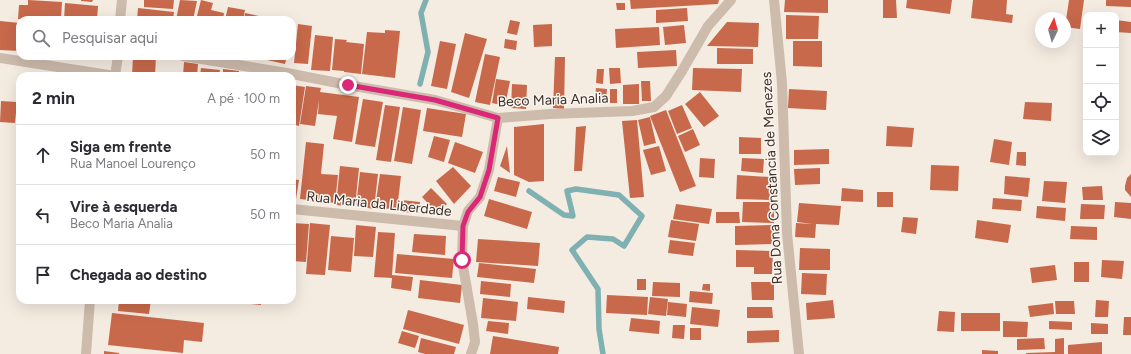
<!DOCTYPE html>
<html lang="pt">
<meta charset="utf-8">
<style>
body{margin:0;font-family:Figtree,sans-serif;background:#f2f2f3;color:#2b2b33}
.controls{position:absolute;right:12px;top:12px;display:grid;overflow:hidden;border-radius:8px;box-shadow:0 4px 16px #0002}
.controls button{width:36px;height:36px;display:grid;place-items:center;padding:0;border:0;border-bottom:1px solid #e1e1e2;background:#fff;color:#2b2b33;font:20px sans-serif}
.compass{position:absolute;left:1035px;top:12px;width:36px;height:36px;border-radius:50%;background:#fff;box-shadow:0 4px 16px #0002;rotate:5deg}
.stop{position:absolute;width:12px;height:12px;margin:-9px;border:3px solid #db2777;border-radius:50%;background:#fff}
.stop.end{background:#db2777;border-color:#fff;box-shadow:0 1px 4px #0008}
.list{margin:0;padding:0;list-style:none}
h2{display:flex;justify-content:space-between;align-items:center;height:52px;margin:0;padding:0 16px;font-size:17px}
h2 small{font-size:13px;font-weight:400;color:#7c7c81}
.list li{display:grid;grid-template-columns:26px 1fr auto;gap:12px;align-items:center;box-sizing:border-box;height:60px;padding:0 16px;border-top:1px solid #e1e1e2}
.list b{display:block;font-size:15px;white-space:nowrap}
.list p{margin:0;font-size:13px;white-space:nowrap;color:#7c7c81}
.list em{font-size:13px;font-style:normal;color:#7c7c81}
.icon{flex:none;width:22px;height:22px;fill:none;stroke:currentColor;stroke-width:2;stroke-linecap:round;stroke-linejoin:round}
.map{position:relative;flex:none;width:1131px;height:354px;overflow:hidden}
.search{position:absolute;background:#fff;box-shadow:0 4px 16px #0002;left:16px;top:16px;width:280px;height:44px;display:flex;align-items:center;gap:10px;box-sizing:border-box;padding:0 14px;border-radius:12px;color:#7c7c81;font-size:15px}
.panel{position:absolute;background:#fff;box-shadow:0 4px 16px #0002;left:16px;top:72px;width:280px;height:232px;border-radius:12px}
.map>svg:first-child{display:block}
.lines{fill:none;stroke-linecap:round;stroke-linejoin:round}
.stream{stroke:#7fb0b2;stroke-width:5.5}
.building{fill:#c8694b}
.minor{stroke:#cdbbac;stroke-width:10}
.tertiary{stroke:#cdbbac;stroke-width:10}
.route{stroke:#db2777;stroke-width:5}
.labels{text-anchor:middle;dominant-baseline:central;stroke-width:3;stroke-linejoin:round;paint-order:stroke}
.street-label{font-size:14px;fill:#3b302b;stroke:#fbf5ee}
</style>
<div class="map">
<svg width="1131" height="354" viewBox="0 0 1131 354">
<rect width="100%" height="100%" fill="#f4ebe1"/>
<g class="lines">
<path class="stream" d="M 420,84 L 428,52 L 421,13 L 426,0
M 529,191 L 564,215 L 573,216 L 567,191 L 576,189 L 619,195 L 642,216 L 624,246 L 613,239 L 587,237 L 572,250 L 598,289 L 599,329 L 603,354"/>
</g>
<path class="building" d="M 28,0 L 62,2 L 61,20 L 28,20 L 18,19 L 19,5 L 28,5 Z
M 81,0 L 93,0 L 92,2 L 81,1 Z
M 144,0 L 174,0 L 173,9 L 144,7 Z
M 180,0 L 197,1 L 193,20 L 176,20 Z
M 201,0 L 213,3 L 211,10 L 224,13 L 223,20 L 196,20 Z
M 630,0 L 719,0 L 718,4 L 631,9 Z
M 785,0 L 828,0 L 828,13 L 784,12 Z
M 883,0 L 896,0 L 897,18 L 883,18 Z
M 907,0 L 952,0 L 950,14 L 906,8 Z
M 973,0 L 1007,0 L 1006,14 L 1013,15 L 1012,23 L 971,18 Z
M 1069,0 L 1084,0 L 1080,29 L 1065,27 Z
M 1106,0 L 1131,0 L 1131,7 L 1106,6 Z
M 65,3 L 98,6 L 97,20 L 64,20 Z
M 616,3 L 625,3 L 625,10 L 617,10 Z
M 228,7 L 245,10 L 243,20 L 225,20 Z
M 138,8 L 174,12 L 173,20 L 137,20 Z
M 687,8 L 688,21 L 656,23 L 656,10 Z
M 245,13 L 259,16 L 259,20 L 244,20 Z
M 786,15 L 819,16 L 818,39 L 786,39 Z
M 510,20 L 520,22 L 517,35 L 507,33 Z
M 1116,20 L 1131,22 L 1131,33 L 1116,32 Z
M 0,21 L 20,23 L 20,51 L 0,50 Z
M 727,22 L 759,23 L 758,47 L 707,46 Z
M 298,24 L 312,26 L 308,64 L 294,63 Z
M 552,24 L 552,46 L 534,47 L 533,25 Z
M 684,25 L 686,43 L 665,45 L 663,27 Z
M 659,27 L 660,45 L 616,48 L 615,29 Z
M 385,30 L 400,31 L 395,78 L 362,74 L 367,32 L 385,33 Z
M 465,33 L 487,39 L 469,98 L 451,92 Z
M 315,35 L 333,37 L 330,71 L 311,70 Z
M 335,39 L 347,40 L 346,42 L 364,44 L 361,74 L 344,72 L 344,71 L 332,70 Z
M 505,39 L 517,41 L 516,50 L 504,48 Z
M 440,41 L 456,44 L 447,89 L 431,86 Z
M 793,41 L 822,41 L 822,67 L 793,66 Z
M 717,48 L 753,49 L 753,64 L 717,64 Z
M 676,50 L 677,66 L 638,68 L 637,52 Z
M 485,54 L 500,57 L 490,105 L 475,102 Z
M 133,56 L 156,56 L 155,76 L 132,76 Z
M 254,56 L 266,56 L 266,59 L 254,57 Z
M 268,56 L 287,56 L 285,64 L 267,60 Z
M 555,57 L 565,57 L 564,109 L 553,108 Z
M 184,62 L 198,64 L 197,76 L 183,76 Z
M 201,68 L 220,70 L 219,76 L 200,76 Z
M 609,68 L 620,68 L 621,83 L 610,84 Z
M 693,68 L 742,69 L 741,92 L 692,90 Z
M 223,69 L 239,71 L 238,76 L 223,76 Z
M 597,69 L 604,69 L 603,84 L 596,83 Z
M 239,73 L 255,74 L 254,76 L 239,76 Z
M 496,79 L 510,81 L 505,106 L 492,103 Z
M 641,81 L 650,81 L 651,101 L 642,101 Z
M 512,84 L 527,85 L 526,109 L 511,108 Z
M 639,84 L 639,104 L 623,104 L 623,85 Z
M 292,85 L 305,87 L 299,126 L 292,124 Z
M 306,86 L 321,88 L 320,92 L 359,97 L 352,142 L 333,139 L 337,116 L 318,114 L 319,100 L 315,126 L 300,124 Z
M 596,88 L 607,89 L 606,101 L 595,101 Z
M 610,89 L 617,89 L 617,103 L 610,103 Z
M 789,89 L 827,91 L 826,110 L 788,108 Z
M 700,92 L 719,116 L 704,127 L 685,104 Z
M 363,99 L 383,102 L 375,147 L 355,144 Z
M 1,101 L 17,102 L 15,123 L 0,122 Z
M 1025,102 L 1052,103 L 1051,121 L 1023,119 Z
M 385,105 L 400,107 L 391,162 L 376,160 Z
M 682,105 L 692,128 L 677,134 L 668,111 Z
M 403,107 L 421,110 L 412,164 L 394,161 Z
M 427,108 L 466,114 L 462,137 L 423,131 Z
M 666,110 L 696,186 L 680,192 L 650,116 Z
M 650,117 L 656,143 L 644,146 L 638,120 Z
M 637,120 L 644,197 L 630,198 L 622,121 Z
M 544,124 L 544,181 L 529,182 L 514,175 L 514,127 Z
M 586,126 L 582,171 L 574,171 L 576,127 Z
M 887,126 L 914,128 L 912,147 L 886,146 Z
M 693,129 L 700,145 L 685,152 L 678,136 Z
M 434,136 L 450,140 L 444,162 L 428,157 Z
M 739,137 L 761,138 L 761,154 L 739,154 Z
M 994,139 L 1012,142 L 1009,165 L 990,162 Z
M 306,142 L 324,144 L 321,174 L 338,175 L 335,203 L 300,199 Z
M 455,142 L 483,152 L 475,173 L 448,163 Z
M 507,146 L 510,173 L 500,166 Z
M 659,146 L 666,171 L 651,175 L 643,150 Z
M 829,149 L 829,164 L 794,165 L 794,150 Z
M 1017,152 L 1026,152 L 1026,166 L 1016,165 Z
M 700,158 L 715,159 L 714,178 L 699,177 Z
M 742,158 L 764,159 L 763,173 L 741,171 Z
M 931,165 L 959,166 L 958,191 L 930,190 Z
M 340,166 L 359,168 L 355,207 L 336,205 Z
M 453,167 L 471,186 L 454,204 L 436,181 Z
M 820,168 L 820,184 L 795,185 L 794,169 Z
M 360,172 L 378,174 L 374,209 L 356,206 Z
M 380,174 L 401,176 L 397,210 L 375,207 Z
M 1131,174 L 1131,197 L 1125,190 L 1125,186 L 1127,178 Z
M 737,175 L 770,177 L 770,200 L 736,199 Z
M 1005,176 L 1030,178 L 1028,197 L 1004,194 Z
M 498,177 L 520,182 L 516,197 L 494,191 Z
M 292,179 L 299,180 L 296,199 L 292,198 Z
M 1044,181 L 1067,182 L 1065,203 L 1042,201 Z
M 1102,186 L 1103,200 L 1083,200 L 1082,187 Z
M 431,188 L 447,204 L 437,213 L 422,197 Z
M 842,188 L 863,190 L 863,202 L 841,201 Z
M 877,192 L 893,192 L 893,207 L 877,207 Z
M 993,198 L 1022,200 L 1021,211 L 992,209 Z
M 489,199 L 532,212 L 527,229 L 484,216 Z
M 401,200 L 420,202 L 419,213 L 400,212 Z
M 743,202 L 774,202 L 774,223 L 742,222 Z
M 1115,202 L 1131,203 L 1131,219 L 1114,217 Z
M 799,203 L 841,206 L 839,225 L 816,224 L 815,238 L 795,237 L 796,223 L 813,224 L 797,222 Z
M 676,204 L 712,209 L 709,224 L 673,219 Z
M 1081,204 L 1105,205 L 1104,219 L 1080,219 Z
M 1037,206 L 1066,208 L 1065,221 L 1036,218 Z
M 716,212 L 739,212 L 740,223 L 716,223 Z
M 903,217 L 918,218 L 916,234 L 901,232 Z
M 671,220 L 699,224 L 696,241 L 668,237 Z
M 977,220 L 1011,225 L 1008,243 L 975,238 Z
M 292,223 L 309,224 L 306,262 L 292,261 Z
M 310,223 L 330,225 L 325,275 L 306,274 Z
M 356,225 L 376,227 L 373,257 L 354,256 Z
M 774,225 L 775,244 L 735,245 L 735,226 Z
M 1071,226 L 1097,227 L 1097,240 L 1070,239 Z
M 378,232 L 395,233 L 392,275 L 413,277 L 411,291 L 391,288 L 392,278 L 374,277 Z
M 414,234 L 446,236 L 445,255 L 412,252 Z
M 331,236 L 354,238 L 351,272 L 328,270 Z
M 478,239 L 540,243 L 538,266 L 476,262 Z
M 670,240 L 695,243 L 693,256 L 668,253 Z
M 800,248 L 830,249 L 830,270 L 799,270 Z
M 736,250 L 773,251 L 772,274 L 754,274 L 754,267 L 736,267 Z
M 397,254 L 454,259 L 452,278 L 395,273 Z
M 1102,260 L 1124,261 L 1122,279 L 1101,277 Z
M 1074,262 L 1089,262 L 1089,282 L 1074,282 Z
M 479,263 L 536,269 L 534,283 L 477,277 Z
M 1055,265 L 1057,280 L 1032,283 L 1030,268 Z
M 802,273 L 827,274 L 826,295 L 801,294 Z
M 637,279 L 646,279 L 646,290 L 637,290 Z
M 420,280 L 462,285 L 460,303 L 418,298 Z
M 481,281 L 511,284 L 510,297 L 480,294 Z
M 653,282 L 680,283 L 680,297 L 652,296 Z
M 751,282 L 774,282 L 774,300 L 752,300 Z
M 703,284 L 710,284 L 710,291 L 702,290 Z
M 690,291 L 713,293 L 712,304 L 689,302 Z
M 607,295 L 648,297 L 647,315 L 606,313 Z
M 528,297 L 565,301 L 564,313 L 527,309 Z
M 650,297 L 668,299 L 666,316 L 648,314 Z
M 483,298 L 518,302 L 516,321 L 481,318 Z
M 119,300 L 151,300 L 149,314 L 118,311 Z
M 193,300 L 211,300 L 211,304 L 193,302 Z
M 239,300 L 261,300 L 261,305 L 239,303 Z
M 833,300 L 835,318 L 807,320 L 806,303 Z
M 1096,300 L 1109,301 L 1108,317 L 1095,317 Z
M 1055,301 L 1074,301 L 1075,314 L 1056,314 Z
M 668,302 L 687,304 L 686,317 L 667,315 Z
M 1053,303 L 1054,314 L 1030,317 L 1028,306 Z
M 692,307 L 720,310 L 718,327 L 690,324 Z
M 747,307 L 772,307 L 773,318 L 747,318 Z
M 408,310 L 464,325 L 459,344 L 403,329 Z
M 939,311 L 955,312 L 954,332 L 937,331 Z
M 112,313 L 204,323 L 202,342 L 184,340 L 183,353 L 108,345 Z
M 961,313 L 1000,313 L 1000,331 L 961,331 Z
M 1124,317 L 1131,317 L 1131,335 L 1123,335 Z
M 631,318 L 660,321 L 659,334 L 629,331 Z
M 488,321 L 509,323 L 508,334 L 486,331 Z
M 1003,321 L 1028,322 L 1027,337 L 1003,337 Z
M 1049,321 L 1072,322 L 1072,330 L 1049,329 Z
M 1091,323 L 1108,324 L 1108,334 L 1091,334 Z
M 673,325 L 685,325 L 684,339 L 672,338 Z
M 690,328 L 701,328 L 701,340 L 690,340 Z
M 779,330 L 779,342 L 747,343 L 747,331 Z
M 402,331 L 419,336 L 415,348 L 398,343 Z
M 493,336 L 559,347 L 558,354 L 490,354 Z
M 421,338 L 456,347 L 454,354 L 425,354 L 418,352 Z
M 1044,338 L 1045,349 L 1017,350 L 1017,339 Z
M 1064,338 L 1064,354 L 1026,354 L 1026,353 L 1055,352 L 1055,339 Z
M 1102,342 L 1102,354 L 1068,354 L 1068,345 Z
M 982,350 L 998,351 L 998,354 L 982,354 Z
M 104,351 L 119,353 L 119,354 L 104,354 Z"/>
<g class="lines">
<path class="minor" d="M 774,0 L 782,83 L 787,233 L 799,354
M 183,56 L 287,73 L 348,85 L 435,100 L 498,118 L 550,114 L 632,111 L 654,107 L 666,96 L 682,71 L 708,26 L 731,0
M 0,58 L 115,76
M 292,209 L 463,226
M 471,354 L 475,342 L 473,324 L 462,260 L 463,226 L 468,211 L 480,197 L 489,170 L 498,118"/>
<path class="tertiary" d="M 120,20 L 122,0
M 115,76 L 118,56
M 86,354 L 90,300"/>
</g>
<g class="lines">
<path class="route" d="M 348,85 L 435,100 L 498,118 L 489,170 L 480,197 L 468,212 L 463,226 L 462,260"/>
</g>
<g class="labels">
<g class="street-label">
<text transform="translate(553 100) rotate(-2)">Beco Maria Analia</text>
<text transform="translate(772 178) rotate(-93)">Rua Dona Constancia de Menezes</text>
<text transform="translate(379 204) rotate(6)">Rua Maria da Liberdade</text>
</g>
</g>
</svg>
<div class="controls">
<button>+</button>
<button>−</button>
<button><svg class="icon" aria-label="locate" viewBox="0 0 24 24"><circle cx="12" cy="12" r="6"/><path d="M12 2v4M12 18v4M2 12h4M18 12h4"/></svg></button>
<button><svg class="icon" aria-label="layers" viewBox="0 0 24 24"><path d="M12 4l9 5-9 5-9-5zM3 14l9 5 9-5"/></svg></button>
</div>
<svg class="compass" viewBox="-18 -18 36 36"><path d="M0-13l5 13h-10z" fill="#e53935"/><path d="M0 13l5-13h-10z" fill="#7c7c81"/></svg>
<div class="stop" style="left:462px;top:260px"></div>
<div class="stop end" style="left:348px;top:85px"></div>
<div class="search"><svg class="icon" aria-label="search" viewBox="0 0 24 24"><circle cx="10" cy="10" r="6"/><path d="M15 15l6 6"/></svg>Pesquisar aqui</div>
<section class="panel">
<h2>2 min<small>A pé · 100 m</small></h2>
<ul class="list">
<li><svg class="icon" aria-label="ahead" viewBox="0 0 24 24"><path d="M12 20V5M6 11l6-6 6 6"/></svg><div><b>Siga em frente</b><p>Rua Manoel Lourenço</p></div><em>50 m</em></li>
<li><svg class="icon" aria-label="left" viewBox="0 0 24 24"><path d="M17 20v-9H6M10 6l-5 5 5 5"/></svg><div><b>Vire à esquerda</b><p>Beco Maria Analia</p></div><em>50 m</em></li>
<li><svg class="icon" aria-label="arrive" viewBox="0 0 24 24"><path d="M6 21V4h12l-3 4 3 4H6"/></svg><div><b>Chegada ao destino</b></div></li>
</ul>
</section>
</div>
